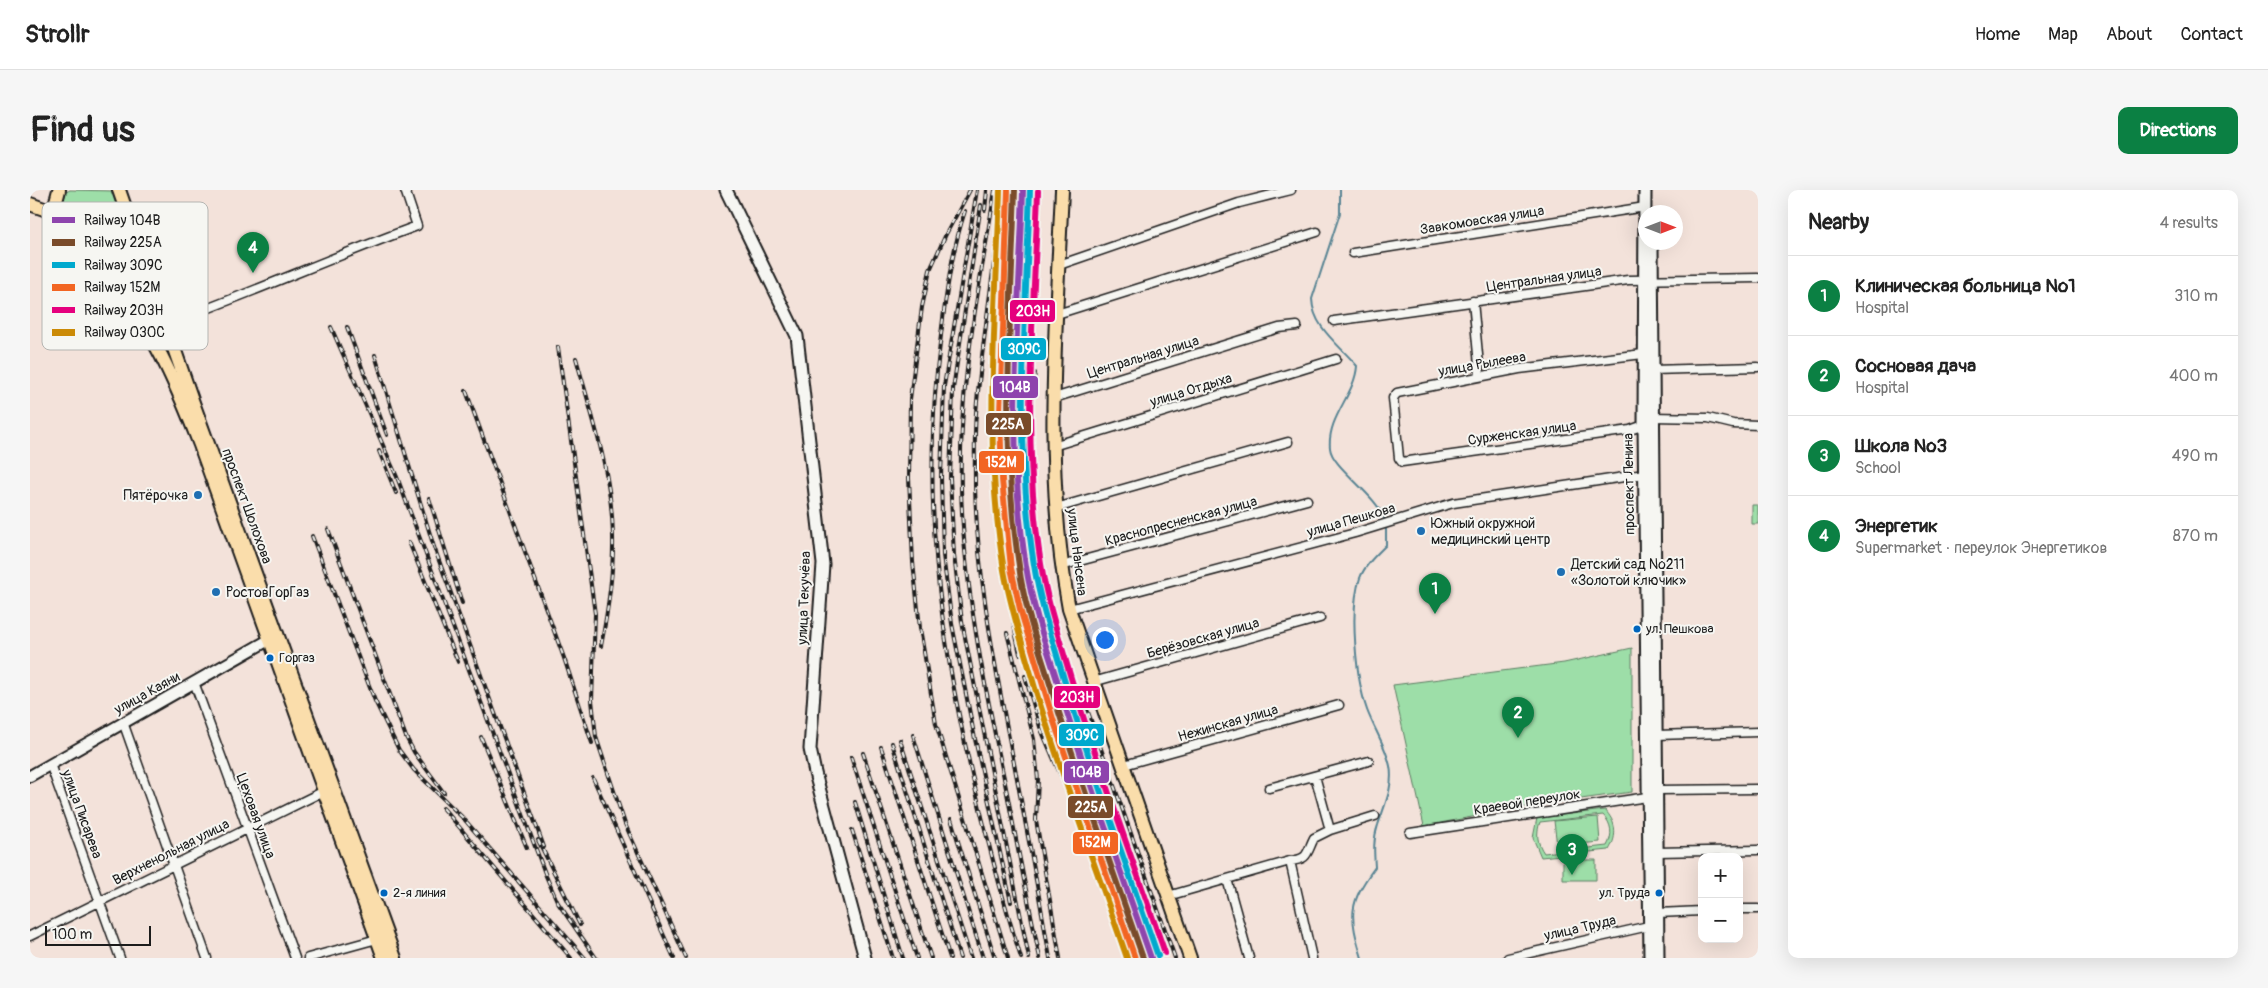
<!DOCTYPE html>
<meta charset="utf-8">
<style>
body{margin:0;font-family:Pangolin,sans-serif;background:#f6f6f6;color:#222}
.controls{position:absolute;right:15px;bottom:15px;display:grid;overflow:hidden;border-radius:10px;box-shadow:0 5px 20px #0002}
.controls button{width:45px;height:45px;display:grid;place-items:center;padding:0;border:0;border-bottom:1px solid #e0e0e0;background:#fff;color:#222;font:25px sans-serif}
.compass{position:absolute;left:1608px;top:15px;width:45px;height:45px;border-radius:50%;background:#fff;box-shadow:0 5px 20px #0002;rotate:90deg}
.scale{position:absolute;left:15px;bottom:12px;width:106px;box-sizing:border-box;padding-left:5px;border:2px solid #1c1c1c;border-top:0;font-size:14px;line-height:18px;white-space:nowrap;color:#1c1c1c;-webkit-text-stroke:4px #f6f6f2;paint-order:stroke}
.you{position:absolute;left:1074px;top:449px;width:18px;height:18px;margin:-12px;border:4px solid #fff;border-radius:50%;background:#1a73e8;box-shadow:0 0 0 8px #1a73e833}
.badge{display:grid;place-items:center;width:32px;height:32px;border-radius:50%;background:#0b8043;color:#fff;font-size:16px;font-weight:700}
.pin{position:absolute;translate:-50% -41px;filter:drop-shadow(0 1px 2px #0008)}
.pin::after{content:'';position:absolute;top:26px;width:18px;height:15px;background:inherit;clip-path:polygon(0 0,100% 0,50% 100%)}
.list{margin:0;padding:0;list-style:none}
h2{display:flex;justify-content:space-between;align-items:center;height:65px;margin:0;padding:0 20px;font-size:21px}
h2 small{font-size:16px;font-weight:400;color:#767676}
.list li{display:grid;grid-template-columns:32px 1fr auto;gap:15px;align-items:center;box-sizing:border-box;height:80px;padding:0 20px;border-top:1px solid #e0e0e0}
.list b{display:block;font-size:19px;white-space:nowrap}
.list p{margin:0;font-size:16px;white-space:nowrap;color:#767676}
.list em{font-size:16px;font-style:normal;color:#767676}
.map{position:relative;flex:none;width:1728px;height:768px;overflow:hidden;border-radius:10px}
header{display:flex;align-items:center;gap:30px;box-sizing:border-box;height:70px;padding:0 25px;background:#fff;border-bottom:1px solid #e0e0e0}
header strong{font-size:24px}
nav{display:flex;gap:28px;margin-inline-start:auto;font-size:18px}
.intro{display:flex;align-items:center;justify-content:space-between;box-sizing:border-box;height:120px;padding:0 30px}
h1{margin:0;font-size:35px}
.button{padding:12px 22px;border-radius:10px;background:#0b8043;color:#fff;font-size:18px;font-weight:700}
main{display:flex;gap:30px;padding:0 30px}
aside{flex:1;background:#fff;border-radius:10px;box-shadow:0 5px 20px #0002}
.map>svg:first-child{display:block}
.green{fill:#9ddea8;stroke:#5c7d62;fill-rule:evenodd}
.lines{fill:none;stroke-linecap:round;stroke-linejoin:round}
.stream{stroke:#598493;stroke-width:2}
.minor-casing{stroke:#1c1c1c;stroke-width:11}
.tertiary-casing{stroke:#1c1c1c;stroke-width:14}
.secondary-casing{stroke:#1c1c1c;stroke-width:15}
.primary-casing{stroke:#1c1c1c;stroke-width:16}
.minor{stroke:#f6f6f2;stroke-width:8}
.tertiary{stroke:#f6f6f2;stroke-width:10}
.secondary{stroke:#f6f6f2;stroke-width:11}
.primary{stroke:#faddab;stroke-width:12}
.rail-casing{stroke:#1c1c1c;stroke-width:4}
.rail{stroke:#f6f6f2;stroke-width:2;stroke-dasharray:5.5;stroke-linecap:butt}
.rail-1-casing{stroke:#f6f6f2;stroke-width:10}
.rail-2-casing{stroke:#f6f6f2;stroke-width:10}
.rail-3-casing{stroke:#f6f6f2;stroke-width:10}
.rail-4-casing{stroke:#f6f6f2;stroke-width:10}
.rail-5-casing{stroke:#f6f6f2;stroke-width:10}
.rail-6-casing{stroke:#f6f6f2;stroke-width:10}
.rail-1{stroke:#8e44ad;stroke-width:6}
.rail-2{stroke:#7a4b2a;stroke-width:6}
.rail-3{stroke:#00a9ce;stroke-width:6}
.rail-4{stroke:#f26522;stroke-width:6}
.rail-5{stroke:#e5007d;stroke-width:6}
.rail-6{stroke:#cb8a06;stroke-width:6}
.poi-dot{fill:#1f6fb2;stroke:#f6f6f2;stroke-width:2}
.bus-dot{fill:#0065bd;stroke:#f6f6f2;stroke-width:2}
.labels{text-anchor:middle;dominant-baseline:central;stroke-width:4;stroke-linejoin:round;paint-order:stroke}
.bus-label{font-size:13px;fill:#1c1c1c;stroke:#f6f6f2;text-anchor:start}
.street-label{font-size:14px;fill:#1c1c1c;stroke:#f6f6f2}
.poi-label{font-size:14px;fill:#1c1c1c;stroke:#f6f6f2;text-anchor:start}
.key{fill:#f6f6f2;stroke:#b5b5b2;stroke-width:1}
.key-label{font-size:14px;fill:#1c1c1c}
.line-badge{stroke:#f6f6f2;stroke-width:2}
.badge-label{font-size:14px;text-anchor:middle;font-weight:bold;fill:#fff}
</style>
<header>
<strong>Strollr</strong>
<nav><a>Home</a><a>Map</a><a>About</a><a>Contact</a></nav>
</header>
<div class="intro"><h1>Find us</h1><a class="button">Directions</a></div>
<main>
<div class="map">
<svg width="1728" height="768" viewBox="0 0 1728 768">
<rect width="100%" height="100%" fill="#f3e2da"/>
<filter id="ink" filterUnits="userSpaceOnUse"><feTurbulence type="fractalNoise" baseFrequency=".02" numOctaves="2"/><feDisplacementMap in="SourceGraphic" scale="10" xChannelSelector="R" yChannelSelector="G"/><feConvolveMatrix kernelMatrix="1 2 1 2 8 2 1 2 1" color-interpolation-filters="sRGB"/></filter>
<g filter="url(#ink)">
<path class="green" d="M 40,0 L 83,1 L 98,48 L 85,63 L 72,62 L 43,31 L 33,13 L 36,2 Z
M 1722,315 L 1728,315 L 1728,334 L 1722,334 Z
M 1602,458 L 1602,602 L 1500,616 L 1394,636 L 1363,495 L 1534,473 Z
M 1575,620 C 1586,632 1588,645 1579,660 L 1511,667 L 1503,648 L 1507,628 ZM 1573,625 C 1582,634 1583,645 1577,656 L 1514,663 C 1507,653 1506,643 1510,632 Z
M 1568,627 L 1570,652 L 1527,656 L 1524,631 Z
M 1533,670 L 1566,670 L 1566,690 L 1533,690 Z"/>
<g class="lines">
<path class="stream" d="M 1310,0 L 1310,23 L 1282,109 C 1283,138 1310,155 1327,176 C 1325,205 1297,227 1300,258 C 1302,278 1348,305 1355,331
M 1332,768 C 1319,725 1318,714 1345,677 C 1344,662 1343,649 1348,635 C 1354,616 1364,597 1360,576 C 1356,556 1344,539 1337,520 C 1326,489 1319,419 1330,388 C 1335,375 1346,365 1356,355 L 1356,336"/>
<defs>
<path id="minor" d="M 1323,63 L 1615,17
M 1029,75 L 1209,13 L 1261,0
M 1443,111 L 1450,186
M 1027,124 L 1287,42
M 1304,131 L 1598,90 L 1728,88
M 136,134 C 220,104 302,67 387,36 L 375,0
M 1613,164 L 1489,179 L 1367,203 L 1363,208 L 1369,268 L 1372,272 L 1600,240 L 1614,235
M 1622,180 L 1728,177
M 1024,208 L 1249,138 L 1267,136
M 1622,227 L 1678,228 L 1703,234 L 1728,235
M 1023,256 L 1306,169
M 1026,318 L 1258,252
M 1031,376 L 1277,310
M 1039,419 L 1325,343 L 1423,313 L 1614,284
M 164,492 L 265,768
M 1063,492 L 1290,428
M 93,532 L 177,768
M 1626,545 L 1728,542
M 20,574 L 90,768
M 1094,575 L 1309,515
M 1285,586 L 1300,640
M 1239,598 L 1339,571
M 1627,600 L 1728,599
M 1380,643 L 1617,607
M 1627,662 L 1728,660
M 1260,671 L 1282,768
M 1197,689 L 1219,768
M 1138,706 L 1260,671 C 1279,669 1276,664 1284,648 L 1300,640 L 1345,626
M 1709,719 L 1728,719
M 1628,723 L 1672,721
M 0,746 L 294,601
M 278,768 L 347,749
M 1478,768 L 1623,735"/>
<path id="tertiary" d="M 0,586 L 244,447"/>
<path id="secondary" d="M 696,0 L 767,146 L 793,374 L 780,559 L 785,583 L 835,768
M 1615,0 L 1614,235 L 1620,768
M 1622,55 L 1628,768"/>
<path id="primary" d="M 89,0 L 162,210 L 365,768
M 1032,0 C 1026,139 1013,281 1039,419 L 1160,768
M 0,14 L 14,19 L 24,25 C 42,45 62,63 79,84 C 120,134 147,195 170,255 L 354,768
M 28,30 L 25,15 L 29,0
M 66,68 C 88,69 96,64 104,43"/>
</defs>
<use href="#minor" class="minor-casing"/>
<use href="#tertiary" class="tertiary-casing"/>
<use href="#secondary" class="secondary-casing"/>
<use href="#primary" class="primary-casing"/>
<use href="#minor" class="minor"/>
<use href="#tertiary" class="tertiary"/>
<use href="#secondary" class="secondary"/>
<use href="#primary" class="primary"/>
<defs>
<path id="rail" d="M 940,0 L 916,44 L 900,80 L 892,117 L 880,209 L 879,288 L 883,372 L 890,438 L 906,534 L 978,768
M 947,0 L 914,196 L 911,287 L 913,365 L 922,434 L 945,549 L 981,712
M 965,0 C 949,98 928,198 931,299 C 934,397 954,492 974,588 C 986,648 997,708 1010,768
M 979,0 L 980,64 L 974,224 L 976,288 L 985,377 L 1002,467 L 1022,533 L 1104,768
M 971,2 C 966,76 952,149 946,223 C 944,247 945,272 945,296 C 947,381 962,460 978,543 C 993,618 1007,693 1020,768
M 951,15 L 923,199 L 920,288 L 924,365 L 932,432 L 999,768
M 955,20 L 957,0
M 935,21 C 922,61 916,103 911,145 C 890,306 909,449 947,606 C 960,661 974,714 991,768
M 301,137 L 367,287 L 516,686 L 528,713 L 566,768
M 317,137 L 357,245
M 987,138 L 993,288 L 1003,373 L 1028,458 L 1058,522 L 1145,768
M 528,157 L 565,424 L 562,510 L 566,547 L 595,634 L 656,768
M 345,165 L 404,357 L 514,657
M 546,168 C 562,226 582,285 583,346 C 584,383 578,420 571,456
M 436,201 L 534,468 L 562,553
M 996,233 L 1005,183
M 349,261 L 366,303
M 971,298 C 971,355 977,408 990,464
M 399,308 L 432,413
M 298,339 L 376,547 L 384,562 L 414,603
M 282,346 L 345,511 L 369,560 L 384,580 L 434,629 L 555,768
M 379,352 L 428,472
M 977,443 L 1004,549 L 1008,590 L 1006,630 L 1030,768
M 1024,460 L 1043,527 L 1127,768
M 995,486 L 1010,537 L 1039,605
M 883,545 L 953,768
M 451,547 L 497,658
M 870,550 L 941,768
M 862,553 L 930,768
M 851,557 L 920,768
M 833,563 L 901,768
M 821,567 L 887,768
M 563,588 L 644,768
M 825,612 L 873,768
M 413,618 L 541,768
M 921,629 L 965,768
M 822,640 L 863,768
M 508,650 L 550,735"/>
</defs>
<use href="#rail" class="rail-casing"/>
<use href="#rail" class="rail"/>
<defs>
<path id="rail-1" d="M 993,0 C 989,125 976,252 996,376 C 1002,415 1015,453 1027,490 C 1055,584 1089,676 1121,768"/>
<path id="rail-2" d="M 985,0 C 981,125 970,251 989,376 C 994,416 1008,455 1020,494 C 1048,586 1082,677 1113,768"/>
<path id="rail-3" d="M 1000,0 C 996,124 984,251 1004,375 C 1010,414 1023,451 1034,489 C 1062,582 1096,674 1128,766"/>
<path id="rail-4" d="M 978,0 L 970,223 L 972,290 L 981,378 L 990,419 L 1024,532 L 1105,768"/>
<path id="rail-5" d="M 1008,1 C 1004,124 991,251 1011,374 C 1017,413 1030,450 1041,488 C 1069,580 1103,671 1135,763"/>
<path id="rail-6" d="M 970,0 C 966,126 953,255 974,380 C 981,420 994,459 1005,498 C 1033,589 1066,678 1097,768"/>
</defs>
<use href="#rail-1" class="rail-1-casing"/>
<use href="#rail-2" class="rail-2-casing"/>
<use href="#rail-3" class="rail-3-casing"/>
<use href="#rail-4" class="rail-4-casing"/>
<use href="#rail-5" class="rail-5-casing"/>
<use href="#rail-6" class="rail-6-casing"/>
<use href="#rail-1" class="rail-1"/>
<use href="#rail-2" class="rail-2"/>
<use href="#rail-3" class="rail-3"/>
<use href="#rail-4" class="rail-4"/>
<use href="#rail-5" class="rail-5"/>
<use href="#rail-6" class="rail-6"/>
</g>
</g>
<g class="poi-dot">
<circle cx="168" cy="305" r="5"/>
<circle cx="1391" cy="341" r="5"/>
<circle cx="1531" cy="382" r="5"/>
<circle cx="186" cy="402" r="5"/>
</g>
<g class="bus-dot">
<circle cx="1607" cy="439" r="4.5"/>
<circle cx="240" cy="468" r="4.5"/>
<circle cx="354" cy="703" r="4.5"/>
<circle cx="1629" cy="703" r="4.5"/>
</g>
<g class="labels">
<g class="bus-label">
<text x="1616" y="439">ул. Пешкова</text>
<text x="249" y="468">Горгаз</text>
<text x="363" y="703">2-я линия</text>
<text x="1620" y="703" text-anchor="end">ул. Труда</text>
</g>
<g class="street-label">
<text transform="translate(1452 30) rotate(-9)">Завкомовская улица</text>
<text transform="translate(1514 89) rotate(-8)">Центральная улица</text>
<text transform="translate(1113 167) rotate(-17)">Центральная улица</text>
<text transform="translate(1452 174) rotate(-10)">улица Рылеева</text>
<text transform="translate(1161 200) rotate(-17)">улица Отдыха</text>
<text transform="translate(1492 243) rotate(-8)">Сурженская улица</text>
<text transform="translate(1599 294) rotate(-91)">проспект Ленина</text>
<text transform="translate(217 316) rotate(70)">проспект Шолохова</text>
<text transform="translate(1321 330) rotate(-16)">улица Пешкова</text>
<text transform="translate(1151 331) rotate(-15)">Краснопресненская улица</text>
<text transform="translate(1047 362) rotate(83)">улица Нансена</text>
<text transform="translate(774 408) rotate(-88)">улица Текучёва</text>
<text transform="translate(1173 448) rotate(-16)">Берёзовская улица</text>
<text transform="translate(117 503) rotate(-29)">улица Каяни</text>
<text transform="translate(1198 533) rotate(-16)">Нежинская улица</text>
<text transform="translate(1497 612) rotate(-9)">Краевой переулок</text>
<text transform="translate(52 624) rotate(70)">улица Писарева</text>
<text transform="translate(226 626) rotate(70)">Цеховая улица</text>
<text transform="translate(141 662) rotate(-27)">Верхненольная улица</text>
<text transform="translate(1550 738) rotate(-13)">улица Труда</text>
</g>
<g class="poi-label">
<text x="158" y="305" text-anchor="end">Пятёрочка</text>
<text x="1401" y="333">Южный окружной<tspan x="1401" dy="16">медицинский центр</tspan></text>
<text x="1541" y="374">Детский сад №211<tspan x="1541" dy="16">«Золотой ключик»</tspan></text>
<text x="196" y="402">РостовГорГаз</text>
</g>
</g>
<rect x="12" y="12" width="166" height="148" rx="8" class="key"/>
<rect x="22" y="27" width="23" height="6" fill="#8e44ad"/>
<rect x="22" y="49" width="23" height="7" fill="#7a4b2a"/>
<rect x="22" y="72" width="23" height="6" fill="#00a9ce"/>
<rect x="22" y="94" width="23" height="7" fill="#f26522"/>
<rect x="22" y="117" width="23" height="6" fill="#e5007d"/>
<rect x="22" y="139" width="23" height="7" fill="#cb8a06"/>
<g class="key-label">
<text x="54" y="35">Railway 104В</text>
<text x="54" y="57">Railway 225А</text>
<text x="54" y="80">Railway 309С</text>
<text x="54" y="102">Railway 152М</text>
<text x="54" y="125">Railway 203Н</text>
<text x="54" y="147">Railway 030C</text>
</g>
<g class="line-badge">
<rect x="979" y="109" width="47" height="24" rx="5" fill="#e5007d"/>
<rect x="970" y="147" width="47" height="24" rx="5" fill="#00a9ce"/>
<rect x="962" y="185" width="47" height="24" rx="5" fill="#8e44ad"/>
<rect x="955" y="222" width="47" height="24" rx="5" fill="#7a4b2a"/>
<rect x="948" y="260" width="47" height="24" rx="5" fill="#f26522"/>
<rect x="1023" y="495" width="48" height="24" rx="5" fill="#e5007d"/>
<rect x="1028" y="533" width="47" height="24" rx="5" fill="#00a9ce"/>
<rect x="1033" y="570" width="47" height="24" rx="5" fill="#8e44ad"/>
<rect x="1037" y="605" width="47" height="24" rx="5" fill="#7a4b2a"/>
<rect x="1042" y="641" width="47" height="24" rx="5" fill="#f26522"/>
</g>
<g class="badge-label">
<text x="1003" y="126">203Н</text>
<text x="994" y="164">309С</text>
<text x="985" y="202">104В</text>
<text x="978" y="239">225А</text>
<text x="971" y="277">152М</text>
<text x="1047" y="512">203Н</text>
<text x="1052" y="550">309С</text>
<text x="1056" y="587">104В</text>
<text x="1061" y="622">225А</text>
<text x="1065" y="657">152М</text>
</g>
</svg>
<div class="controls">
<button>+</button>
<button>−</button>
</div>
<svg class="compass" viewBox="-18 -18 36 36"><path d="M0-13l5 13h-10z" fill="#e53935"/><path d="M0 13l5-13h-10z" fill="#767676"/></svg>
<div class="scale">100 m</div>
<div class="you"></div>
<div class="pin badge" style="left:1405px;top:424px">1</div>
<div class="pin badge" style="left:1488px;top:548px">2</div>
<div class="pin badge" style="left:1542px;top:685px">3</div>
<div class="pin badge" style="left:223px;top:83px">4</div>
</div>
<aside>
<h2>Nearby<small>4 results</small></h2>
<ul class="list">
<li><span class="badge">1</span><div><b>Клиническая больница №1</b><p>Hospital</p></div><em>310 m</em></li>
<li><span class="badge">2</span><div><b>Сосновая дача</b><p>Hospital</p></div><em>400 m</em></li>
<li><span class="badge">3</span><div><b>Школа №3</b><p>School</p></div><em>490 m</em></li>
<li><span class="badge">4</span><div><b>Энергетик</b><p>Supermarket · переулок Энергетиков</p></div><em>870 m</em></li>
</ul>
</aside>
</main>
